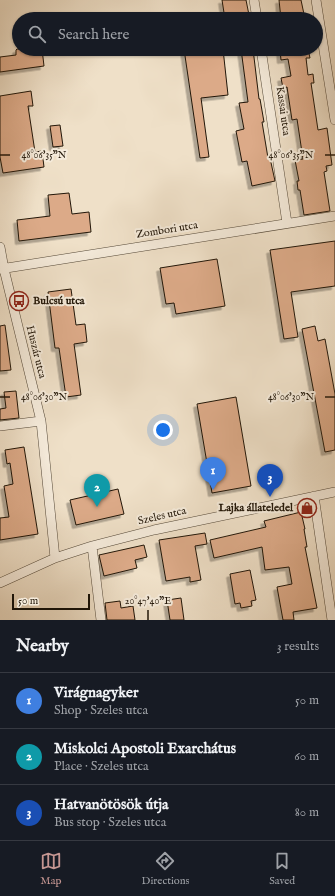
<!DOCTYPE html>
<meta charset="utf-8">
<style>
body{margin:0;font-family:"IM FELL English",serif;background:#20242c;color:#f1f3f6}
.scale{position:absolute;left:12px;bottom:10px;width:78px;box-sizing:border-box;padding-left:4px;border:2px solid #211608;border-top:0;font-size:11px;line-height:14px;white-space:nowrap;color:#211608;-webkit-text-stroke:3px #f5ebdb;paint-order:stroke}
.you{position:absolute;left:163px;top:430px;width:14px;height:14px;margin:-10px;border:3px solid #fff;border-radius:50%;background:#1a73e8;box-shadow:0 0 0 6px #1a73e833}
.badge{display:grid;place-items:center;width:26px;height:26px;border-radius:50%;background:#c59692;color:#fff;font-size:13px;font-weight:700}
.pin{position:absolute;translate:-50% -33px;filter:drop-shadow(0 1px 2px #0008)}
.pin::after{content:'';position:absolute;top:21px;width:14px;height:12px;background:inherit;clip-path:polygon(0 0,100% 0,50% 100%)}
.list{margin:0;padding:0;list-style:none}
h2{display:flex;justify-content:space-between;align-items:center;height:52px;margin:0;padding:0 16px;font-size:17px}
h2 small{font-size:13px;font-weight:400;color:#9ea1a6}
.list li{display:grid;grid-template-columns:26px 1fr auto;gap:12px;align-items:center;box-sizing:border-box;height:56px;padding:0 16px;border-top:1px solid #363941}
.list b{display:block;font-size:15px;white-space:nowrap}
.list p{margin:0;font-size:13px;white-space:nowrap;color:#9ea1a6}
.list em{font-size:13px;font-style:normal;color:#9ea1a6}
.icon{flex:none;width:22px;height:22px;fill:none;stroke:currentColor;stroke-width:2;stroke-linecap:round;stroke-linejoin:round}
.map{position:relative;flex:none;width:335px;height:620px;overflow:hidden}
.search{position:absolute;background:#171b24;box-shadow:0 1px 3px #0004;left:12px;right:12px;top:12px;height:44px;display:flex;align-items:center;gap:10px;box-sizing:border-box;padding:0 14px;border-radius:22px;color:#9ea1a6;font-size:15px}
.sheet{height:220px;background:#171b24}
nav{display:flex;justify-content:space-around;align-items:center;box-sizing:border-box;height:56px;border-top:1px solid #363941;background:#171b24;font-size:11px;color:#9ea1a6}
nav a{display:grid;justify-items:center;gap:2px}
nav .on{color:#c59692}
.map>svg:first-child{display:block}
.building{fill:#dcaa88;stroke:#211608;filter:url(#shadow)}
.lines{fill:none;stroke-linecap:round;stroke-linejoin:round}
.minor-casing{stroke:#544838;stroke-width:10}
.minor{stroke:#f5ebdb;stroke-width:9}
.ticks{fill:none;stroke:#211608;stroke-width:1.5}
.labels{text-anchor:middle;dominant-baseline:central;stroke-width:4;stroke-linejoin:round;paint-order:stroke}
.street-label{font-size:11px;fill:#211608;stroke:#f5ebdb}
.poi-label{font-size:11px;font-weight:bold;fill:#211608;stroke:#f5ebdb;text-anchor:start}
.ticks-label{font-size:10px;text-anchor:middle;fill:#211608;stroke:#f5ebdb;stroke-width:4;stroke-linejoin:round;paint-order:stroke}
</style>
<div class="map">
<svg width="335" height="620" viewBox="0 0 335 620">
<defs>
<filter id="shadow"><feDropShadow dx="-3.5" dy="3.5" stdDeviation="0" flood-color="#0004"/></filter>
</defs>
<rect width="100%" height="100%" fill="#efe0c8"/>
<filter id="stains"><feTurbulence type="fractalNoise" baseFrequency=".005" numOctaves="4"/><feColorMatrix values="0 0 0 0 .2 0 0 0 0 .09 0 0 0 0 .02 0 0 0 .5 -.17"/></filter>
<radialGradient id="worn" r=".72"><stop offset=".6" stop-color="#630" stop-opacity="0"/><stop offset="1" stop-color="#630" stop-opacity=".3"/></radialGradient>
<path class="building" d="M 222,0 L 246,0 L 249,15 L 225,19 Z
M 279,0 L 301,0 L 305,19 L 281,19 Z
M 17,49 L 42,49 L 44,66 L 0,72 L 0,57 L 16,55 L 16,50 Z
M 184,49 L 223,49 L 228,95 L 201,98 L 209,157 L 200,158 Z
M 241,49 L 253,49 L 259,99 L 260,99 L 264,122 L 262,122 L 268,158 L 270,158 L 275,181 L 252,186 L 247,161 L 242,162 L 236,131 L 244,129 L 239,103 L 248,102 Z
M 284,49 L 308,49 L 310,58 L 306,58 L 308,75 L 313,74 L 314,83 L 311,83 L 318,130 L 327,128 L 332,165 L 326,166 L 327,171 L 324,172 L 330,211 L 304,215 L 300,190 L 298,190 L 297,181 L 299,181 L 295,160 L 303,159 L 297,119 L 292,120 L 287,87 L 283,88 L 281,78 L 291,76 L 288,59 L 281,60 L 280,50 Z
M 31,91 L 33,106 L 28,106 L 35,152 L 42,151 L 44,167 L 3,173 L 0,157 L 0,96 Z
M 60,125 L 63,146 L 53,147 L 50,126 Z
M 69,193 L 72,214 L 89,212 L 91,232 L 19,241 L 17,220 L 50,216 L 48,195 Z
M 335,241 L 335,286 L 291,292 L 298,337 L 284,339 L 270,250 Z
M 217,259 L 225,306 L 176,314 L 174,303 L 166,304 L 160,268 Z
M 71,289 L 76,325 L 85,324 L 87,342 L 74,344 L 81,395 L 66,397 L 59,348 L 55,348 L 48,292 Z
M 5,325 L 11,370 L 0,371 L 0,326 Z
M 315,326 L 318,341 L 325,339 L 335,394 L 335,450 L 325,452 L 302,329 Z
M 16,391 L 19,418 L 0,420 L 0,409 L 6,408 L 4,392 Z
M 236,397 L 251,486 L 212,493 L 197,404 Z
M 24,447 L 38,534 L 0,540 L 0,518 L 9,517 L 4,486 L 13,484 L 10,463 L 7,464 L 5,450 Z
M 118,489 L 124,514 L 76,525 L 70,500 Z
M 301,512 L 305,529 L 304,529 L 307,547 L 305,547 L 317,608 L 293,612 L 294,620 L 283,620 L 277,587 L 292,584 L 289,567 L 265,570 L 262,547 L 214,558 L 210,540 L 266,527 L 264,521 Z
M 205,533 L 207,544 L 195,546 L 201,580 L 190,582 L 190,577 L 166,581 L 159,540 Z
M 144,545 L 147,557 L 135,560 L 137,568 L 104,576 L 99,555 Z
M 250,570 L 256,600 L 251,601 L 252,606 L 241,608 L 240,603 L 235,604 L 230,574 Z
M 181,598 L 184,620 L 170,620 L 167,600 Z
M 120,601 L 121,608 L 133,606 L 135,620 L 107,620 L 105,603 Z"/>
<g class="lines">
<defs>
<path id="minor" d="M 254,0 L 257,19
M 316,0 L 335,120
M 261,49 L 287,223
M 0,247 L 4,269 L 41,421 L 55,558
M 0,269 L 335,216
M 0,426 L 41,421
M 314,496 L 332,620
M 92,546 L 101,620
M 0,583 L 55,558 L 92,546 L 154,530 L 335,492"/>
</defs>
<use href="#minor" class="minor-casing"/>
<use href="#minor" class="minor"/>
</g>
<path class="ticks" d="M 0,155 L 10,155M 325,155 L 335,155M 0,397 L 10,397M 325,397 L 335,397M 148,610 L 148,620"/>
<defs>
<symbol id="bus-ring" viewBox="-11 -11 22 22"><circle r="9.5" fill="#f5ebdb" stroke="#8f2418" stroke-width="1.5"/><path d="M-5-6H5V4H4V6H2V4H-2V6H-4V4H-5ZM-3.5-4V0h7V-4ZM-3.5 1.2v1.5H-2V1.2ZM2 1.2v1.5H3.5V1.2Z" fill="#8f2418"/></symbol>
<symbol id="shop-ring" viewBox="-11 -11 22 22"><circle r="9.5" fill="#f5ebdb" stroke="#8f2418" stroke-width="1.5"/><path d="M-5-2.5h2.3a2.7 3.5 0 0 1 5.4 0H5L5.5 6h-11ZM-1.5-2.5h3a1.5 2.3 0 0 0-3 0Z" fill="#8f2418"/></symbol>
</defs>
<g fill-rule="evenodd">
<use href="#bus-ring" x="8" y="290" width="22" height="22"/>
<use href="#shop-ring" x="296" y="497" width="22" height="22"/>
</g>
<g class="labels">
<g class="street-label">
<text transform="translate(283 111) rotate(82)">Kassai utca</text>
<text transform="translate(167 230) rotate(-9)">Zombori utca</text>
<text transform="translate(36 352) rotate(76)">Huszár utca</text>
<text transform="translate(162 516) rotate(-13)">Szeles utca</text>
</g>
<g class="poi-label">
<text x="33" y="301">Bulcsú utca</text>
<text x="293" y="508" text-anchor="end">Lajka állateledel</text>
</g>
</g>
<g class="ticks-label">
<text x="44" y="158">48°06'35"N</text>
<text x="291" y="158">48°06'35"N</text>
<text x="44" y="400">48°06'30"N</text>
<text x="291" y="400">48°06'30"N</text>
<text x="148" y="604">20°47'40"E</text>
</g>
<rect width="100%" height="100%" filter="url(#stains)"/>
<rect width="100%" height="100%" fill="url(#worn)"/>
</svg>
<div class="scale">50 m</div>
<div class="you"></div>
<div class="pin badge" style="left:213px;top:490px;background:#3f7fe0">1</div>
<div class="pin badge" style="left:97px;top:507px;background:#0f9aa8">2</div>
<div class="pin badge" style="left:270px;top:497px;background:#1a4fb4">3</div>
<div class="search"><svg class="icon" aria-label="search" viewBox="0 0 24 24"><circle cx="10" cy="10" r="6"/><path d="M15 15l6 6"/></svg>Search here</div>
</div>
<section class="sheet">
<h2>Nearby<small>3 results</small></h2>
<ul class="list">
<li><span class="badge" style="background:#3f7fe0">1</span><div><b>Virágnagyker</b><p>Shop · Szeles utca</p></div><em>50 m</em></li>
<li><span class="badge" style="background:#0f9aa8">2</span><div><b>Miskolci Apostoli Exarchátus</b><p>Place · Szeles utca</p></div><em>60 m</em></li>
<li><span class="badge" style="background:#1a4fb4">3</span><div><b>Hatvanötösök útja</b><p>Bus stop · Szeles utca</p></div><em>80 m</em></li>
</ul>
</section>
<nav>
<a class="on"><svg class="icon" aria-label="map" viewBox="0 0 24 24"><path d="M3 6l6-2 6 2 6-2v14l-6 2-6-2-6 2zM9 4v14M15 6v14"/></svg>Map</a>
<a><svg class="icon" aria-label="directions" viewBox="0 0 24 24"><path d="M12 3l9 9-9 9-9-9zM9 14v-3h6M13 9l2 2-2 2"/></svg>Directions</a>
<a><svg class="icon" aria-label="saved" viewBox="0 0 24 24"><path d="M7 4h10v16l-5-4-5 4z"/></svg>Saved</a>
</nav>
